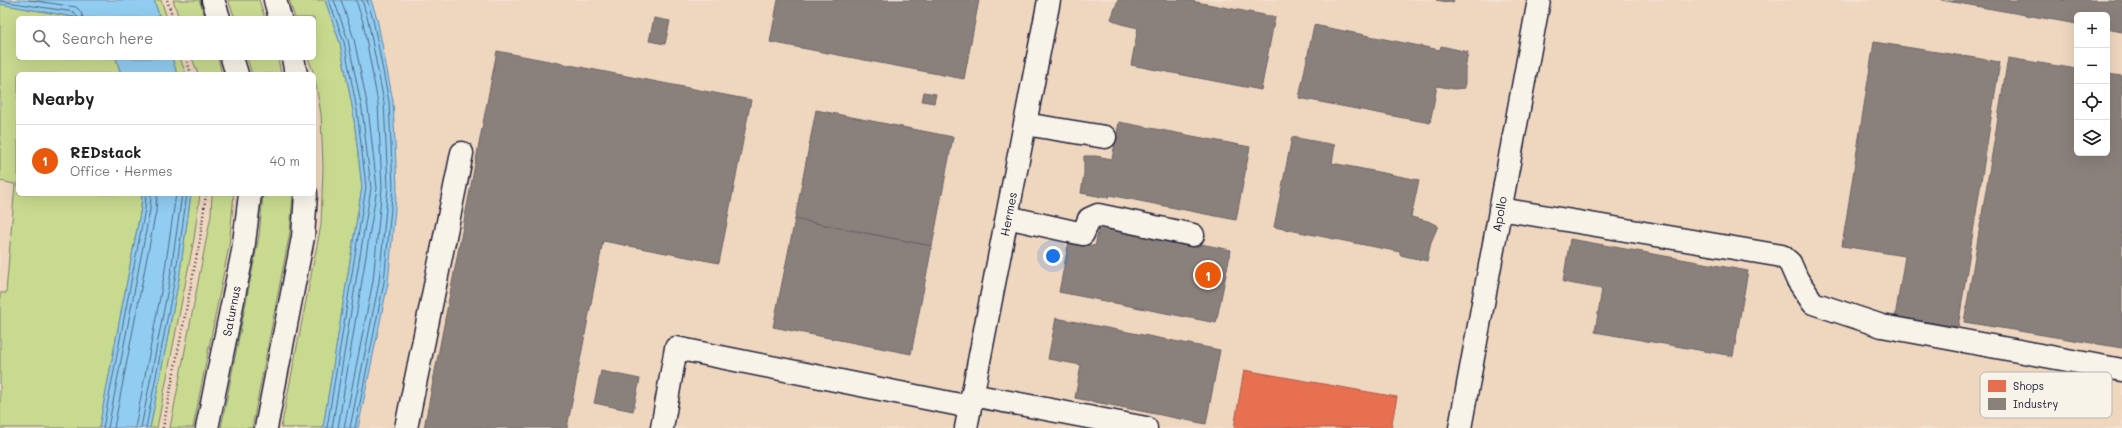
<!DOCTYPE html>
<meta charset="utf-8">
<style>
body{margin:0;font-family:Mali,sans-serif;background:#f6f6f6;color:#222}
.controls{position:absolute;right:12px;top:12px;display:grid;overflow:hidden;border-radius:6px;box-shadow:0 4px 16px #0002}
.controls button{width:36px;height:36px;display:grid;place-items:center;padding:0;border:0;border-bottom:1px solid #e0e0e0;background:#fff;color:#222;font:20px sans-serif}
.you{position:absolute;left:1053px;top:256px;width:14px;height:14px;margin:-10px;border:3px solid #fff;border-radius:50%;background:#1a73e8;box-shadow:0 0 0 6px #1a73e833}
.badge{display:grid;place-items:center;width:26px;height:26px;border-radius:50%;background:#ea580c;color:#fff;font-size:13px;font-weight:700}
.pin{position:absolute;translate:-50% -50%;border:2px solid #fff;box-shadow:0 1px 4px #0006}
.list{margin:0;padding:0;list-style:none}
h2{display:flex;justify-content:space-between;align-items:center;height:52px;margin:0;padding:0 16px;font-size:17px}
h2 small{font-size:13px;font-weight:400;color:#767676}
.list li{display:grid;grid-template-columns:26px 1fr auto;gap:12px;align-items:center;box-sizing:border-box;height:72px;padding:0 16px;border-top:1px solid #e0e0e0}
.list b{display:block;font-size:15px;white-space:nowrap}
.list p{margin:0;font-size:13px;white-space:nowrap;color:#767676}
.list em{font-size:13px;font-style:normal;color:#767676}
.icon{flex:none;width:22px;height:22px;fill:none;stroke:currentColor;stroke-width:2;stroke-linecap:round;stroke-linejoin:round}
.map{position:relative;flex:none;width:2122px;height:428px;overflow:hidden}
.search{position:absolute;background:#fff;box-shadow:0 4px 16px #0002;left:16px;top:16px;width:300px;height:44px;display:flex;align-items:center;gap:10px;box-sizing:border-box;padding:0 14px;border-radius:6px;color:#767676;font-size:15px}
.panel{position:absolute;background:#fff;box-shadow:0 4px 16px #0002;left:16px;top:72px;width:300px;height:124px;border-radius:6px}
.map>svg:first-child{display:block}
.built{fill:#efd6bf;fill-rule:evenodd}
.green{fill:#c8da8f;stroke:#757e65}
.water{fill:#91cdf1;stroke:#6589a8}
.shops{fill:#e76f51;stroke:#ac584a}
.industry{fill:#8a817c;stroke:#6b6468}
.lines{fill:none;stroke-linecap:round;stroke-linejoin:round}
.shore{stroke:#4e6684;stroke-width:1}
.minor-casing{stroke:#22223b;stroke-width:25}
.major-casing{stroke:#22223b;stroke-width:25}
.path{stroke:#22223b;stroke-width:2.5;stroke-dasharray:1 3;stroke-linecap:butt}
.minor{stroke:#f7f3e8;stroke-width:22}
.major{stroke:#f7f3e8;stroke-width:22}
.labels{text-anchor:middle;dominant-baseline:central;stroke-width:4;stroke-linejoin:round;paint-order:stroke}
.street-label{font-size:12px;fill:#22223b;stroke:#f7f3e8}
.key{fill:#f7f3e8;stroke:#b7b4b4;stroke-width:1}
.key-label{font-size:11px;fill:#22223b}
</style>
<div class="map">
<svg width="2122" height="428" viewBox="0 0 2122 428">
<rect width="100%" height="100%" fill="#f2e2d0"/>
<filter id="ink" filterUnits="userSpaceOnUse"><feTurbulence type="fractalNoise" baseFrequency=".025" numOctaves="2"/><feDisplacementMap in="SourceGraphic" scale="8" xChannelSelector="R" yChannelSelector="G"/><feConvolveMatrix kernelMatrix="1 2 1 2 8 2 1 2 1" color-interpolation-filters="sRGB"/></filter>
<g filter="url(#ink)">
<path class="built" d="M 0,0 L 2122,0 L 2122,428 L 0,428 ZM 2077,15 L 2107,15 L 2107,153 L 2077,153 ZM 18,18 L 314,18 L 314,58 L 18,58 ZM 18,74 L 314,74 L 314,194 L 18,194 Z"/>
<path class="green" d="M 154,0 L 161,0 L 167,18 L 160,18 Z
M 173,0 L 199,0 L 206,18 L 179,18 Z
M 228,0 L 259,0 L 265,18 L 235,18 Z
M 289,0 L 325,0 L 340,43 L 353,111 L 362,187 L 323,428 L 281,428 L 321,225 L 323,167 L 321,114 L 314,74 L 308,58 L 314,58 L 314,18 L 295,18 Z
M 0,4 L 80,18 L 18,18 L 18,58 L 116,58 L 121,74 L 18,74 L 18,194 L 142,194 L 141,208 L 99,428 L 0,428 L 0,293 L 6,293 L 15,184 L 0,181 Z
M 172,58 L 180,58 L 186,74 L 177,74 Z
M 192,58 L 218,58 L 222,74 L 198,74 Z
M 247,58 L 278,58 L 281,74 L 252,74 Z
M 191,194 L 200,194 L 194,239 L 157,428 L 150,428 L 179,279 Z
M 212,194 L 234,194 L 229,246 L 193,428 L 170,428 L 211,215 Z
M 263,194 L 293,194 L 290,232 L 252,428 L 221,428 L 259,236 Z"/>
<path class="water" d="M 0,0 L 154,0 L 160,18 L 80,18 L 0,4 Z
M 325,0 L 371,0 L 377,18 L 393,101 L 397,187 L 388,283 L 358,428 L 323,428 L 362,187 L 353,111 L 340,43 Z
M 116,58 L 172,58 L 177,74 L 121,74 Z
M 142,194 L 191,194 L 179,279 L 150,428 L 99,428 L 141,208 Z"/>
<path class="shops" d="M 1244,370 L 1397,397 L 1391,428 L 1234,428 Z"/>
<path class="industry" d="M 778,0 L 979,0 L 964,79 L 770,42 Z
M 1118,0 L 1186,0 L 1275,17 L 1261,90 L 1131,65 L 1138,28 L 1121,24 L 1111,19 Z
M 1436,0 L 1454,0 L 1453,3 Z
M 1941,0 L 2122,0 L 2122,32 L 2107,29 L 2107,15 L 2077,15 L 2077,24 Z
M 654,18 L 670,21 L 665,44 L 649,41 Z
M 1314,25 L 1440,50 L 1441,46 L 1468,52 L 1465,70 L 1465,88 L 1454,89 L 1437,86 L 1430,123 L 1299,98 Z
M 1874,42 L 2000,62 L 1958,327 L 1895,317 L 1905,256 L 1842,246 Z
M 497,51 L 751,100 L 719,263 L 603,241 L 567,428 L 424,428 Z
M 2008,58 L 2077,69 L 2077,153 L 2107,153 L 2107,74 L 2122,76 L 2122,348 L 1964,322 Z
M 924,92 L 936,94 L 934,103 L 922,101 Z
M 816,110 L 953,137 L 932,246 L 795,219 Z
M 1119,122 L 1250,147 L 1236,220 L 1109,195 L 1108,198 L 1081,193 L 1084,174 L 1084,156 L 1096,156 L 1112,159 Z
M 1292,137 L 1335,145 L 1332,163 L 1419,180 L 1411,217 L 1428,221 L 1438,226 L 1431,242 L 1427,261 L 1400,255 L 1400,252 L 1274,227 Z
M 795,219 L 932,246 L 911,354 L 773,327 Z
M 1100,224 L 1231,250 L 1216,323 L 1059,292 L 1069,241 L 1095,246 Z
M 1570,239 L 1748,271 L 1733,356 L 1595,332 L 1602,289 L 1563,282 Z
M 1056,318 L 1220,350 L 1206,424 L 1075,398 L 1081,365 L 1048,359 Z
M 601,371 L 640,379 L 633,411 L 594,403 Z"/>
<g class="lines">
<path class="shore" d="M 29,0 L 76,7 L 81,12 L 83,18
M 0,1 L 74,12 L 78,18
M 103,428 L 145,209 L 146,194
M 108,428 L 150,210 L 151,194
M 114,428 L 156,211 L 157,194
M 135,428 L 164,276 L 176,194
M 141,428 L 170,278 L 182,194
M 146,428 L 175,278 L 187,194
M 327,428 L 366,187 L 357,110 L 344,42 L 329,0
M 332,428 L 371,188 L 362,109 L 348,40 L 334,0
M 338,428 L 377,188 L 368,108 L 354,39 L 341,0
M 344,428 L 373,281 L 382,187 L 378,103 L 363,22 L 356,0
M 350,428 L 379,282 L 388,187 L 384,102 L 368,20 L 362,0
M 355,428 L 384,282 L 393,187 L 389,102 L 373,19 L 367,0"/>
<defs>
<path id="minor" d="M 1025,124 L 1105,137
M 1500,209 L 1782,256 L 1790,263 L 1797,279 L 1813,303 L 1882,326 L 2122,370
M 1007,217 L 1083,234 L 1089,219 L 1098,215 L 1193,235
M 972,395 L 1146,428
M 406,428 L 462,153
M 662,428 L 676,348 L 970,407
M 966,428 L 1049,0
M 1460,428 L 1539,0"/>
<path id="major" d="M 213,0 L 219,18
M 275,0 L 280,18
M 232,58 L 237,74
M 293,58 L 296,74
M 207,428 L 243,251 L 250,194
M 266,428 L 303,237 L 306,194"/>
</defs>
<use href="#minor" class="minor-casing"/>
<use href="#major" class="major-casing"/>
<path class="path" d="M 167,0 L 173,18
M 186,58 L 191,74
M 163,428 L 200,239 L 206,194"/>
<use href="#minor" class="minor"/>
<use href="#major" class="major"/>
</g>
</g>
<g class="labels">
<g class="street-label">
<text transform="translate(1008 214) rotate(-79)">Hermes</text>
<text transform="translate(1499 214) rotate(-80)">Apollo</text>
<text transform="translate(231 311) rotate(-79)">Saturnus</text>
</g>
</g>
<rect x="1980" y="372" width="132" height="46" rx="6" class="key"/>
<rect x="1988" y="380" width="18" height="12" fill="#e76f51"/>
<rect x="1988" y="398" width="18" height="12" fill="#8a817c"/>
<g class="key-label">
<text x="2013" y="390">Shops</text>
<text x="2013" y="408">Industry</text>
</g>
</svg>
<div class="controls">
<button>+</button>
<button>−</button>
<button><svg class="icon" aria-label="locate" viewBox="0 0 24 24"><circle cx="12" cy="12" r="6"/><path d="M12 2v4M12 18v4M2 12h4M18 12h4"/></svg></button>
<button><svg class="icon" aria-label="layers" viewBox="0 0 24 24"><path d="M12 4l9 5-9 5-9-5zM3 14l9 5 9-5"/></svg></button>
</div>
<div class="you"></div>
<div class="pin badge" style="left:1208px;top:275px">1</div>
<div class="search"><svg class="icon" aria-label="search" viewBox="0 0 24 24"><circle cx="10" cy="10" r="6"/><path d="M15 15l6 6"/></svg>Search here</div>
<section class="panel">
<h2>Nearby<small></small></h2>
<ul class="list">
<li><span class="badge">1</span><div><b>REDstack</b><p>Office · Hermes</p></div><em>40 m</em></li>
</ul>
</section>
</div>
